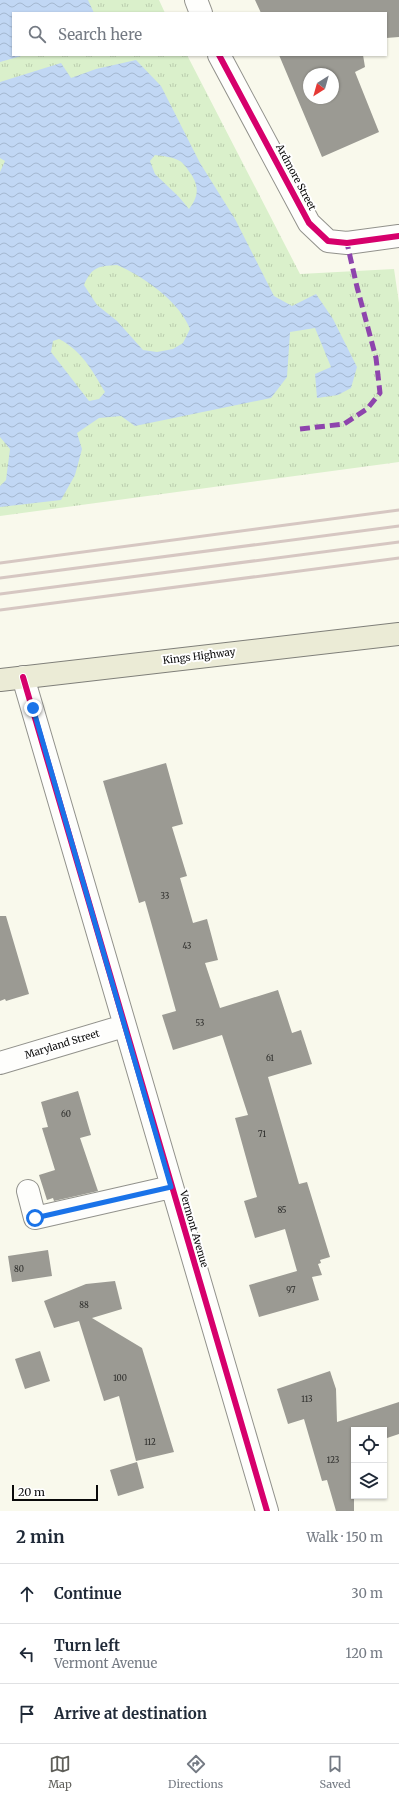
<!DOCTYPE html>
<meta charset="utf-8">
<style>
body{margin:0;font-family:Merriweather,serif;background:#f2f2f3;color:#1f2937}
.controls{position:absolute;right:12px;bottom:12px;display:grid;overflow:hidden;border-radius:0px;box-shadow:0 1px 3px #0004}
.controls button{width:36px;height:36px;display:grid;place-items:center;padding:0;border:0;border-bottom:1px solid #e0e1e3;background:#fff;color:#1f2937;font:20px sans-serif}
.compass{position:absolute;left:303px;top:68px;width:36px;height:36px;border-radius:50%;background:#fff;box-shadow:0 1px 3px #0004;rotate:217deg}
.scale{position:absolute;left:12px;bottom:10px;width:86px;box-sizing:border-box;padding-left:4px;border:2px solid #0a0a0a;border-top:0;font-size:11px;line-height:14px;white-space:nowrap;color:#0a0a0a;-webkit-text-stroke:3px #fff;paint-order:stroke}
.stop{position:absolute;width:12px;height:12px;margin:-9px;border:3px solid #1a73e8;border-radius:50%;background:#fff}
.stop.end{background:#1a73e8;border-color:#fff;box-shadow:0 1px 4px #0008}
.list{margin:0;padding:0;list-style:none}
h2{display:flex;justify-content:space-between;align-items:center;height:52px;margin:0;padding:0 16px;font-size:17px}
h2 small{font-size:13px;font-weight:400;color:#747a83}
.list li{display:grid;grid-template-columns:26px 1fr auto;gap:12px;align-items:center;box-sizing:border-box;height:60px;padding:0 16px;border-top:1px solid #e0e1e3}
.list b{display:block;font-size:15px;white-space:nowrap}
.list p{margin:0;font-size:13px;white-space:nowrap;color:#747a83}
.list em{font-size:13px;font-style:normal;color:#747a83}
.icon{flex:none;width:22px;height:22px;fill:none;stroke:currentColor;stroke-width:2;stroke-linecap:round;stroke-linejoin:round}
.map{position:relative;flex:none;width:399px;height:1511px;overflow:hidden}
.search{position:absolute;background:#fff;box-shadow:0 1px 3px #0004;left:12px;right:12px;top:12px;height:44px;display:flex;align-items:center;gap:10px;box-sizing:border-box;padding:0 14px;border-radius:0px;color:#747a83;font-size:15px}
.sheet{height:232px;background:#fff}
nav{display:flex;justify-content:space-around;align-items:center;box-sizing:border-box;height:56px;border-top:1px solid #e0e1e3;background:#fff;font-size:11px;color:#747a83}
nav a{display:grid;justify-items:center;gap:2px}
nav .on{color:#5e5e59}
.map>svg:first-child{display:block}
.park{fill:url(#park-tufts)}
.water{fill:url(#water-waves);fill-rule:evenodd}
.building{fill:#9b9a93;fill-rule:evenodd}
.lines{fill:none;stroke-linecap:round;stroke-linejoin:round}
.minor-casing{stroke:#92928c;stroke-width:24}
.major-casing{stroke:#7f7f79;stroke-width:24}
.minor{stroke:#fefefc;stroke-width:22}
.major{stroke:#ebebd6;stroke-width:22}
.rail{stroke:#d6c7c2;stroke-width:3}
.quiet{stroke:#8e44ad;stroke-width:5;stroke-dasharray:10 5;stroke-linecap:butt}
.cycleway-casing{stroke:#fff;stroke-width:8}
.cycleway{stroke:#d6006c;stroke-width:6}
.route{stroke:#1a73e8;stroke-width:5}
.labels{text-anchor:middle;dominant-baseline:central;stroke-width:4;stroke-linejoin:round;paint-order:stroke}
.number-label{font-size:8px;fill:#2e2e2c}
.street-label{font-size:10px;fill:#0a0a0a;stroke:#fff}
</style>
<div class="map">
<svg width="399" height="1511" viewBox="0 0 399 1511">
<defs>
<pattern id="park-tufts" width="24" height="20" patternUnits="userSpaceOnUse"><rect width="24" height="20" fill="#daf0cb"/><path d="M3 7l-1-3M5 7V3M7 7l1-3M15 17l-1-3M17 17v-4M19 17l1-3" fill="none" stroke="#baccad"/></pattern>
<pattern id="water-waves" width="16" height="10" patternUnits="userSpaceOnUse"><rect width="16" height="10" fill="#c1d7f4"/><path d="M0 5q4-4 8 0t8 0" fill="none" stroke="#a4b7d0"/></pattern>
</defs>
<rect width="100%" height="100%" fill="#f9f9ec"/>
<path class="park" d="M 0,0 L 159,0 L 165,13 L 13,13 L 13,55 L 187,55 L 300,274 L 394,269 L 399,303 L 399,462 L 0,516 Z"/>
<path class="water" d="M 0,0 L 88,0 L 94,13 L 13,13 L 13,55 L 25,55 L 0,62 Z
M 136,60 L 161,86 L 200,163 L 235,219 L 274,296 L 292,306 L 316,294 L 333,319 L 357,367 L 351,388 L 338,395 L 317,398 L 315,374 L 331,367 L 315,328 L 290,332 L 287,377 L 271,398 L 135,426 L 121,416 L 99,418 L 77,433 L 82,449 L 75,475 L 61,500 L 0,507 L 0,486 L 6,480 L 10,449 L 0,437 L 0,172 L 5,161 L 0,158 L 0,82 L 61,63 L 71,78 L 96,69 ZM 155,155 C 163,156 173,157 180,161 C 183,163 186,167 188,170 C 199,184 200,195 189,209 L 179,197 L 155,174 L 150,161 ZM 117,265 C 143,276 180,302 190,329 L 183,343 L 173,349 L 157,352 L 143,350 L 117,321 L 97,305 L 84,285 C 92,267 98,266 117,265 ZM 59,339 C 82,351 92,370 105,392 L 99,399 L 89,401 L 51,352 L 53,341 Z"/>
<path class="building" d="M 255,0 L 399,0 L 399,37 L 386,38 L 386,13 L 261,13 Z
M 279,55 L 363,55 L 365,67 L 355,72 L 379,132 L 322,157 ZM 309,74 L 333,74 L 333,98 L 309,98 Z
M 166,763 L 183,824 L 172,827 L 187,876 L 180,878 L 193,923 L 207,919 L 218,960 L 205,963 L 220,1008 L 278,990 L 292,1033 L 301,1030 L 312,1064 L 268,1077 L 299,1184 L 307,1182 L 330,1257 L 320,1260 L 321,1263 L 318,1264 L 322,1275 L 312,1277 L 319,1300 L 259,1317 L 249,1285 L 297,1271 L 285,1229 L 255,1238 L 244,1201 L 257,1197 L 235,1118 L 248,1115 L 222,1035 L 173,1050 L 162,1015 L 176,1011 L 149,915 L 145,901 L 139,903 L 103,781 Z
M 0,916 L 6,916 L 29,994 L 6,1001 L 5,999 L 0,1001 Z
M 78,1091 L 91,1135 L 80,1138 L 98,1191 L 54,1201 L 53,1198 L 47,1200 L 39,1175 L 55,1170 L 42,1128 L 48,1127 L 41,1102 Z
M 48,1250 L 52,1276 L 12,1282 L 8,1256 Z
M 115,1281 L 122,1309 L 92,1318 L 142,1348 L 174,1452 L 136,1461 L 119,1396 L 104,1401 L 79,1321 L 54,1328 L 44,1301 L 86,1284 Z
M 40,1351 L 50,1381 L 25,1389 L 15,1359 Z
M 330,1371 L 336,1389 L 337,1422 L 399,1402 L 399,1434 L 384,1439 L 384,1430 L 354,1430 L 354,1511 L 336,1511 L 327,1480 L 322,1481 L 304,1419 L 288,1424 L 277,1389 Z
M 137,1462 L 144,1488 L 118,1496 L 110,1470 Z"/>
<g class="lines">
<defs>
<path id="minor" d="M 196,0 L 201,13
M 219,55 L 309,223 L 328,241 L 347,243 L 399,236
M 23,677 L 267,1511
M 0,1063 L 124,1026
M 28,1191 L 35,1218 L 171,1187"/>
<path id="major" d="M 0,680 L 399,634"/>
</defs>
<use href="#minor" class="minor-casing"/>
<use href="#major" class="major-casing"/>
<use href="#minor" class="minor"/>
<use href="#major" class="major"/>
<path class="rail" d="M 0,563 L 399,510
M 0,578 L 399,526
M 0,594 L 399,542
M 0,610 L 399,558"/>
<path class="quiet" d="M 300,429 L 344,424 L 367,409 L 380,393 L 376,358 L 357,287 L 347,243"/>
<defs>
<path id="cycleway" d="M 219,55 L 309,223 L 328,241 L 347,243 L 399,236
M 23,677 L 267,1511"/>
</defs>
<use href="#cycleway" class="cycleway-casing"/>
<use href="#cycleway" class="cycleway"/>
</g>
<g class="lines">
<path class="route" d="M 33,708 L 171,1187 L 35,1218"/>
</g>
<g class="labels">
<g class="number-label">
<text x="165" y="896">33</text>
<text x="187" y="946">43</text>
<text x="200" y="1023">53</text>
<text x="270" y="1058">61</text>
<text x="66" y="1114">60</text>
<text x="262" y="1134">71</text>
<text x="282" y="1210">85</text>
<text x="19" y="1269">80</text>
<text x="291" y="1290">97</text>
<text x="84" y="1305">88</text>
<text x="120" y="1378">100</text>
<text x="307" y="1399">113</text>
<text x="150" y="1442">112</text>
<text x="333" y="1460">123</text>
</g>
<g class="street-label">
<text transform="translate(296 177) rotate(62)">Ardmore Street</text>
<text transform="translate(199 656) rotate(-7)">Kings Highway</text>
<text transform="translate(62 1044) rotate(-17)">Maryland Street</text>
<text transform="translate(194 1229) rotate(74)">Vermont Avenue</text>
</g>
</g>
</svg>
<div class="controls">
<button><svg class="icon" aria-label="locate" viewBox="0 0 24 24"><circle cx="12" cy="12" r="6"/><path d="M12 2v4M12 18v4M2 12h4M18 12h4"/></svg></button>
<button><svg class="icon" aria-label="layers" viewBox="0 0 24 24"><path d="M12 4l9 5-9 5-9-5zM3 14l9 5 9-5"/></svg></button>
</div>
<svg class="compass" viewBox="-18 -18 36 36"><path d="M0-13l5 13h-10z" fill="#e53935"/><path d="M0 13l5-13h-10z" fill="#747a83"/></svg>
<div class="scale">20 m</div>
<div class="stop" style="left:35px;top:1218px"></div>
<div class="stop end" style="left:33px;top:708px"></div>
<div class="search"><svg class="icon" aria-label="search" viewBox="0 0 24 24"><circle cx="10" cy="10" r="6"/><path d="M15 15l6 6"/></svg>Search here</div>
</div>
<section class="sheet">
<h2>2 min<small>Walk · 150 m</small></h2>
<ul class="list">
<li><svg class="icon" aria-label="ahead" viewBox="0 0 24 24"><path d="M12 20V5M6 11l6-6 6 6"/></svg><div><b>Continue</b></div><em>30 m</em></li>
<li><svg class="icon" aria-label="left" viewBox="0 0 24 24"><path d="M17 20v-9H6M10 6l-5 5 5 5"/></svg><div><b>Turn left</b><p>Vermont Avenue</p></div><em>120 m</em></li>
<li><svg class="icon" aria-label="arrive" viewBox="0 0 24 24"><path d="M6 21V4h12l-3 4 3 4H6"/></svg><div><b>Arrive at destination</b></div></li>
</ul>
</section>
<nav>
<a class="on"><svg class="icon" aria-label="map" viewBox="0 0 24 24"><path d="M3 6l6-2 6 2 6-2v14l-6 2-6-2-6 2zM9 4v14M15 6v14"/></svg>Map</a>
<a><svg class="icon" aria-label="directions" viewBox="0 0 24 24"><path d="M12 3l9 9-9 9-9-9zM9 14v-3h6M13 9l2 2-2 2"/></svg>Directions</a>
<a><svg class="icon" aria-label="saved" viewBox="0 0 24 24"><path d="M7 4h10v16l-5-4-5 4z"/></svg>Saved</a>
</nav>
